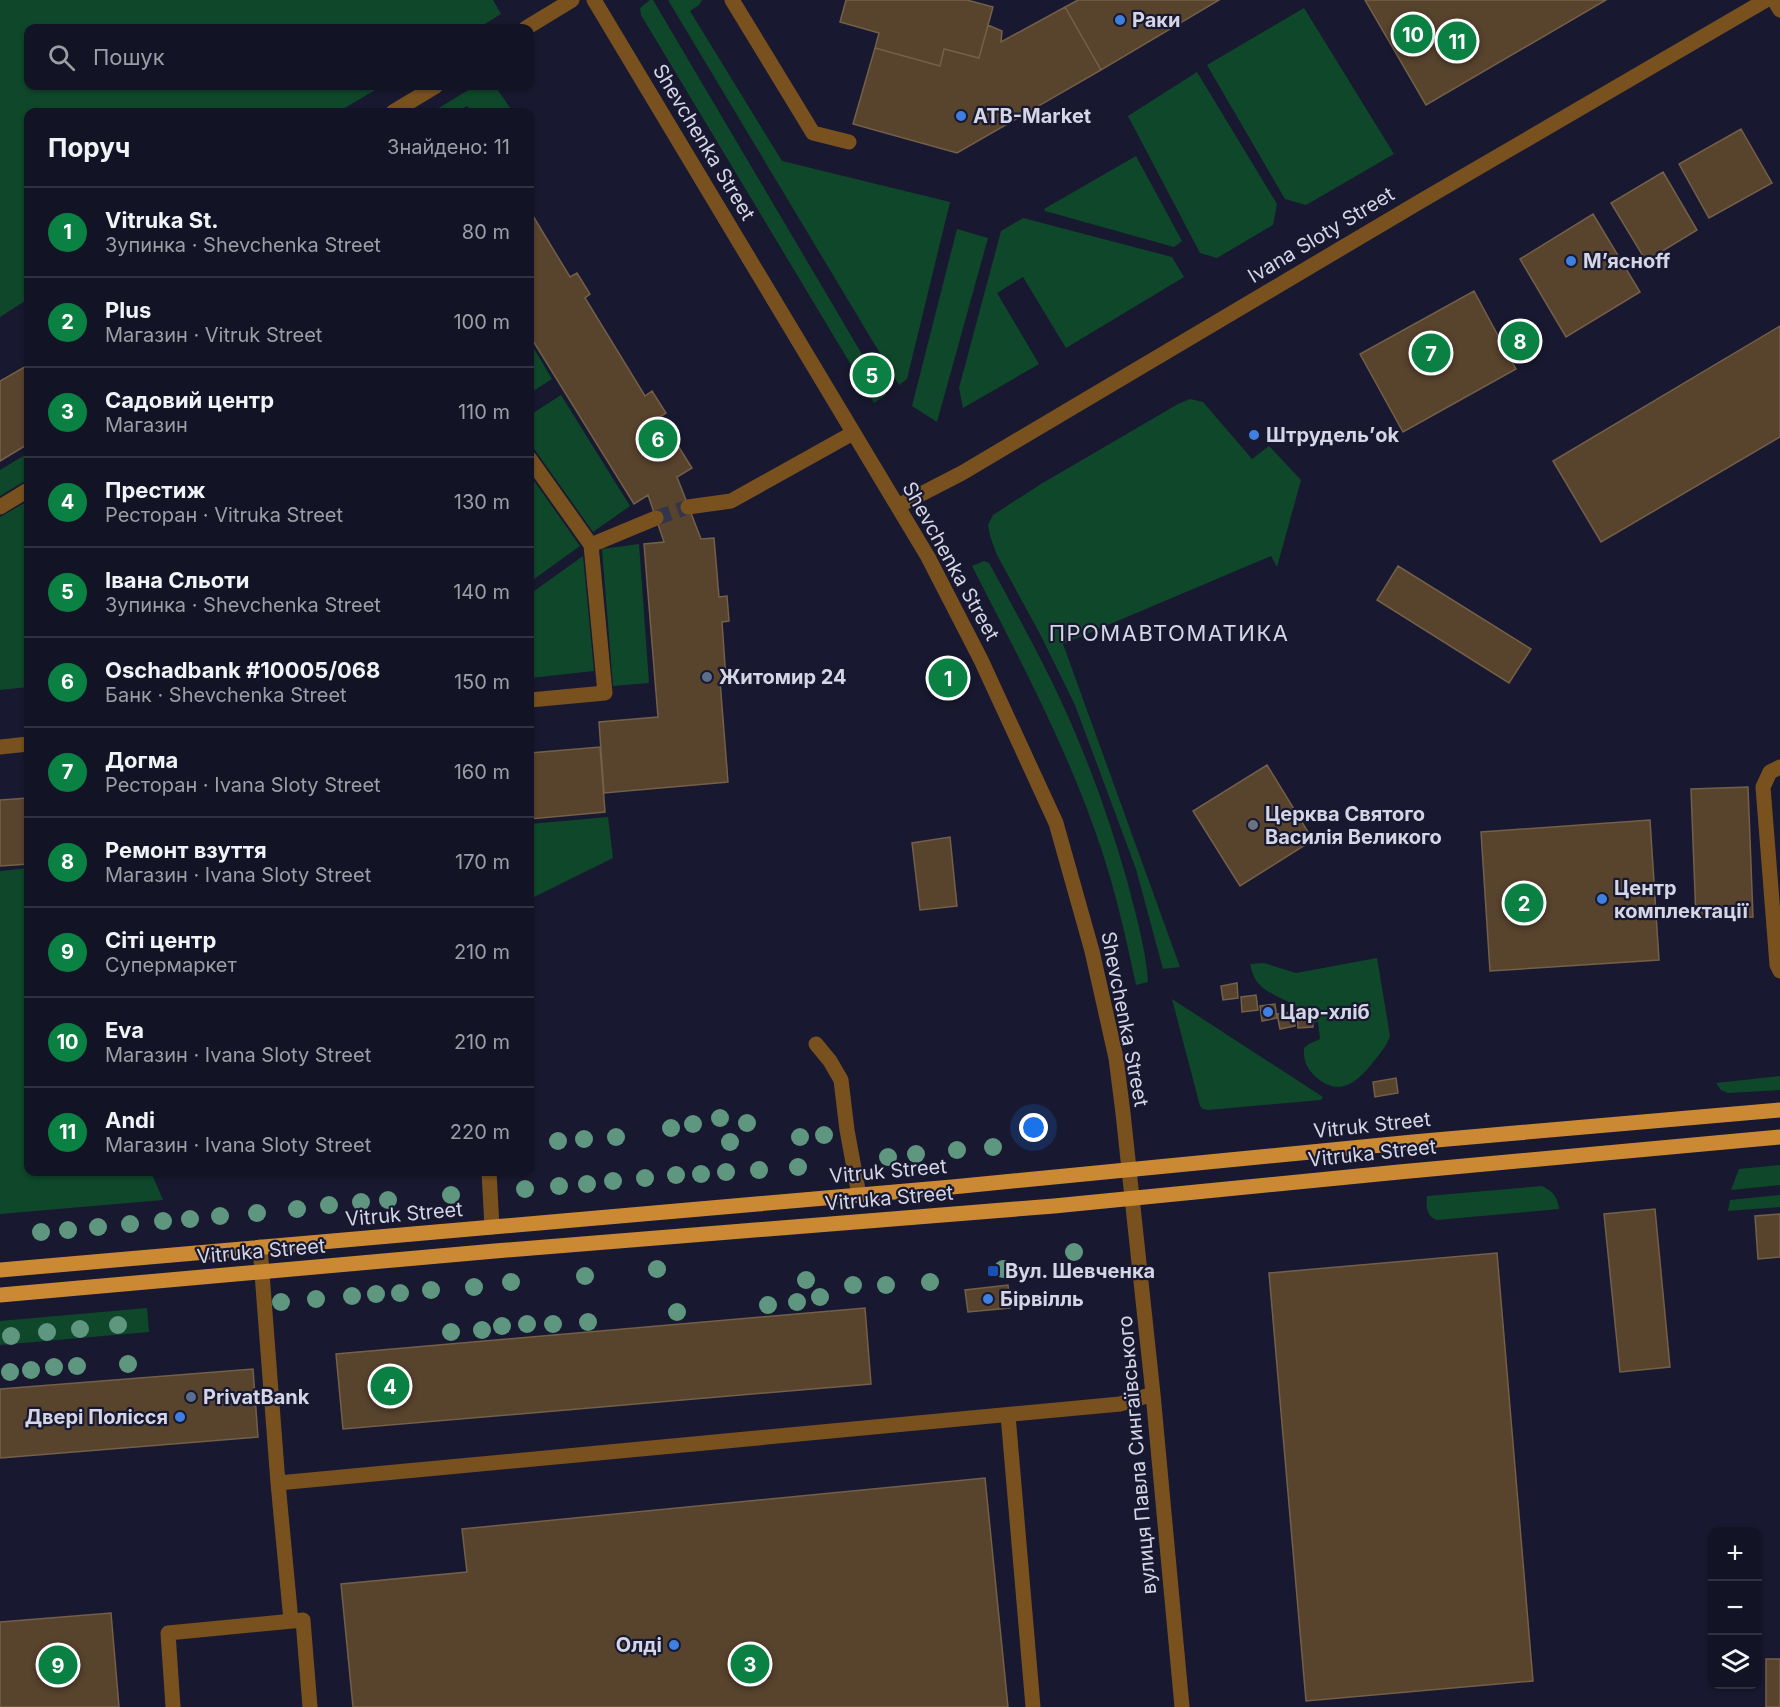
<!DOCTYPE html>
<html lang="uk">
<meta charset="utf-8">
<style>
body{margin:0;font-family:Inter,sans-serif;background:#1f2031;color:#f1f3f6}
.controls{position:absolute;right:18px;bottom:18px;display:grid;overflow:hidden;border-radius:12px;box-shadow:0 2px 4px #0004}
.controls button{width:54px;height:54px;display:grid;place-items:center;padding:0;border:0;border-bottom:2px solid #313241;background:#121324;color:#f1f3f6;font:30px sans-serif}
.you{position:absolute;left:1034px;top:1128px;width:21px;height:21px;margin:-15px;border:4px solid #fff;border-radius:50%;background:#1a73e8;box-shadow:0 0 0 9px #1a73e833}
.badge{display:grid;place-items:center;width:39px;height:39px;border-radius:50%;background:#0b8043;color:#fff;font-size:20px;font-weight:700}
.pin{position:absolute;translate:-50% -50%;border:3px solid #fff;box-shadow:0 2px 6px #0006}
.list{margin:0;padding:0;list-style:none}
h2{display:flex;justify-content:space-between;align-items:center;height:78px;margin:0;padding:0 24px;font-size:26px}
h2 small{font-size:20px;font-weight:400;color:#9c9ea6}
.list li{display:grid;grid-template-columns:39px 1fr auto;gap:18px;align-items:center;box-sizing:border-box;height:90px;padding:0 24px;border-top:2px solid #313241}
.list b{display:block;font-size:22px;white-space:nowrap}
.list p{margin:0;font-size:20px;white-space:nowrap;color:#9c9ea6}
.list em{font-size:20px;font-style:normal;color:#9c9ea6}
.icon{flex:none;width:33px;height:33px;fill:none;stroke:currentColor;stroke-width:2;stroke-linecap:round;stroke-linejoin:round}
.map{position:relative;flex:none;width:1780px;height:1707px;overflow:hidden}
.search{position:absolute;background:#121324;box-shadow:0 2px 4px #0004;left:24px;top:24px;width:510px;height:66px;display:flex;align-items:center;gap:15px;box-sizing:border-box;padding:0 21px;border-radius:12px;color:#9c9ea6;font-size:22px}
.panel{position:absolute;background:#121324;box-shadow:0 2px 4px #0004;left:24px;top:108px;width:510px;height:1068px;border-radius:12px}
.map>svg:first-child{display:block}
.green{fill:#0f472a}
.building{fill:#58432d;stroke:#745f48;stroke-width:1.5}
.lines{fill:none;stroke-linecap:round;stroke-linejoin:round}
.minor-tunnel{stroke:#34354b;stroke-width:15;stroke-dasharray:15 8;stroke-linecap:butt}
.minor{stroke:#79511e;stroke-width:15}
.major{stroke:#cc8934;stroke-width:15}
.tree{fill:#5f967f}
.shop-dot{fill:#3f7fe0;stroke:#181930;stroke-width:2}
.service-dot{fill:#5c6f8a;stroke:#181930;stroke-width:2}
.worship-dot{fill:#6b7280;stroke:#181930;stroke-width:2}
.transit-dot{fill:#1a4fb4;stroke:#181930;stroke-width:2}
.labels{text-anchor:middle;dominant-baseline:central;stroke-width:4.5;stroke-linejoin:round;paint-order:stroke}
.poi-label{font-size:20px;font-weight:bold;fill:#d4d6e6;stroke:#181930;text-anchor:start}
.street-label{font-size:20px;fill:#d4d6e6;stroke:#181930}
.quarter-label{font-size:22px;letter-spacing:1.5px;fill:#d4d6e6;stroke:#181930}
</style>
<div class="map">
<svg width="1780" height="1707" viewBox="0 0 1780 1707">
<rect width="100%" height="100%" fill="#181930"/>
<path class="green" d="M 0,0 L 493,0 L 501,14 L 478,28 L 28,28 L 28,86 L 382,86 L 338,112 L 28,112 L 28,299 L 0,317 Z
M 650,0 L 653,0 L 886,395 L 874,403 L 641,15 L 640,8 Z
M 668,0 L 702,0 L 699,5 L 690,11 L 782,161 L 950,202 L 907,379 L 899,385 Z
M 1304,8 L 1394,154 L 1306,205 L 1285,199 L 1207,65 Z
M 1197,72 L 1277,204 L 1273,225 L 1217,258 L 1200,253 L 1128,116 Z
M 475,86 L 495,86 L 513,112 L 472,112 L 467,106 L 457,112 L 432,112 Z
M 1136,156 L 1182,241 L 1174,247 L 1045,211 L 1044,209 Z
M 1023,218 L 1172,257 L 1184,277 L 1066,348 L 1023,277 L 997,293 L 1039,364 L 963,408 L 959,388 L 1001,231 Z
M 957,229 L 988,238 L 937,422 L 912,406 Z
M 530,342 L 552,379 L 530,393 Z
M 561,395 L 630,506 L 593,532 L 530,443 L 530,415 Z
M 1190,399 L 1203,402 L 1252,459 L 1269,446 L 1301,480 L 1277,567 L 1271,556 L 1063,644 L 1180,967 L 1163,969 L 1136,869 L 1075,705 L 1040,634 L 997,555 L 990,536 L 988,525 L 993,515 L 1041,484 L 1178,404 Z
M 28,453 L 28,479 L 0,496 L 0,470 Z
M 530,475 L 580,546 L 530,582 Z
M 28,501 L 28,687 L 0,690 L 0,517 Z
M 639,544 L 649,683 L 613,686 L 602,549 Z
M 583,556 L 594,671 L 530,678 L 530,594 Z
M 984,561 L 989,563 C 1011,603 1033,643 1053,684 C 1084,748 1109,816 1128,884 C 1136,916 1146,949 1148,982 L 1136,985 C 1126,938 1116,893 1101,848 C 1068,749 1019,658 972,566 Z
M 608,817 L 613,858 L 530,899 L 530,824 Z
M 28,868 L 28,1172 L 151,1172 L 163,1200 L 0,1214 L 0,871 Z
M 1377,958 L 1390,1036 C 1387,1045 1381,1052 1375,1060 C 1359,1080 1341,1099 1316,1077 C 1307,1069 1303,1060 1304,1048 L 1309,1044 L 1320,1039 L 1318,1022 L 1304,1023 C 1303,1001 1273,999 1260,985 C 1254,980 1252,971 1250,964 L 1264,963 L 1296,973 Z
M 1172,999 L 1323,1097 L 1321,1100 L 1208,1110 L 1203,1109 L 1200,1106 Z
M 1780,1076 L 1780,1090 L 1728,1093 L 1721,1090 L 1716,1083 Z
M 1780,1165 L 1780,1185 L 1731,1190 L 1739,1169 Z
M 1542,1186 C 1553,1191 1558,1198 1559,1209 L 1437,1220 C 1426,1216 1426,1206 1427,1196 Z
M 1780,1195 L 1780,1207 L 1728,1211 L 1730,1200 Z
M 147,1308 L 149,1332 L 0,1345 L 0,1321 Z"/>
<path class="building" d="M 846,0 L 967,0 L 993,7 L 979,58 L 944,49 L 940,66 L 875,48 L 879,33 L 840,22 Z
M 1078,0 L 1219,0 L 1101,70 L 1065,7 Z
M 1365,0 L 1606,0 L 1426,105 Z
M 1065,7 L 1101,70 L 957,153 L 853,124 L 875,48 L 940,66 L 944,49 L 979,58 L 988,25 L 1002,31 L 1001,42 Z
M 1741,129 L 1772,183 L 1709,218 L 1679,164 Z
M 1663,172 L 1697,230 L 1646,261 L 1611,203 Z
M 530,211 L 570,277 L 577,273 L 590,294 L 585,298 L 645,396 L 652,391 L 666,413 L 660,417 L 692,468 L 677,477 L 701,539 L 714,538 L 719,597 L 727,596 L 729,621 L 722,622 L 726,680 L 720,681 L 728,782 L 604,793 L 599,722 L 658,717 L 644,544 L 664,542 L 648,495 L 634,504 L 530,336 Z
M 1593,214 L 1640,292 L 1566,337 L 1520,259 Z
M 1474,291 L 1516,369 L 1403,432 L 1360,354 Z
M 1780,326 L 1780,437 L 1601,542 L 1553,461 Z
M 28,365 L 28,444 L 0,461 L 0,381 Z
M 1398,566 L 1531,649 L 1509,683 L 1377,600 Z
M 600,747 L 605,812 L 530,819 L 530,753 Z
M 1267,765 L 1313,840 L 1240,886 L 1193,811 Z
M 1748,787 L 1753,917 L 1696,919 L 1691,789 Z
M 28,798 L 28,864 L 0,866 L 0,800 Z
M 1650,820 L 1659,960 L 1490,971 L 1481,832 Z
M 950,837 L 957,906 L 920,910 L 912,843 Z
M 1237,983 L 1238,998 L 1223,1000 L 1221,986 Z
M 1256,995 L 1258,1010 L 1242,1012 L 1241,997 Z
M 1275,1004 L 1277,1018 L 1262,1021 L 1260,1006 Z
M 1293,1012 L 1295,1026 L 1280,1029 L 1277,1014 Z
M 1312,1012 L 1313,1027 L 1298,1028 L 1297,1014 Z
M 1396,1078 L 1398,1093 L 1375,1097 L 1373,1082 Z
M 1655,1209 L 1670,1367 L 1620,1372 L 1604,1214 Z
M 1780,1214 L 1780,1257 L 1758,1259 L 1755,1216 Z
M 1497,1253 L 1533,1681 L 1306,1701 L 1269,1273 Z
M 1008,1285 L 1010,1308 L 968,1312 L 965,1290 Z
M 865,1308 L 871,1384 L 343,1429 L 336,1354 Z
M 253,1369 L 258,1437 L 0,1458 L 0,1389 Z
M 985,1478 L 1008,1707 L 353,1707 L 341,1584 L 467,1572 L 462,1529 Z
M 111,1613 L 119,1707 L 0,1707 L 0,1622 Z
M 1766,1659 L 1780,1659 L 1780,1707 L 1766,1707 Z"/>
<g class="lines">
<path class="minor-tunnel" d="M 656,518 L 688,507"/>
<path class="minor" d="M 594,0 L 928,557 L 981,660 L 1056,823 L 1092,951 L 1116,1058 L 1123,1113 L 1153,1394 L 1182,1707
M 732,0 L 813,133 L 849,142
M 1774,0 L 1780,10
M 526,28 L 572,0
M 393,112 L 436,86
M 530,459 L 591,545 L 605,693 L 530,700
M 898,506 L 962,473 L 1421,201 L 1766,0
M 0,507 L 28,490
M 688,507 L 731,501 L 853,433
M 591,545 L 656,518
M 0,747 L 28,744
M 1780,767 L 1770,772 L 1763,787 L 1777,965 L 1780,971
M 816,1044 L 830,1061 L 841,1080 L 847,1130 L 859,1195
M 489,1172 L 492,1227
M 260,1247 L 278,1483 L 291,1621
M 1008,1415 L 1033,1707
M 278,1483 L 1120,1404 L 1153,1394
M 173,1707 L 168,1633 L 303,1620 L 310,1707"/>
<path class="major" d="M 0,1270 L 952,1187 L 1413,1142 L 1780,1110
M 0,1295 L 495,1251 L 1054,1206 L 1399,1172 L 1780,1137"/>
</g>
<g class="tree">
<circle cx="720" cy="1118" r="9"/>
<circle cx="747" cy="1123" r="9"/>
<circle cx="693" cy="1124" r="9"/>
<circle cx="671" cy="1128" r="9"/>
<circle cx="824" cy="1135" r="9"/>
<circle cx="616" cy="1137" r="9"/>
<circle cx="800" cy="1137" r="9"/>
<circle cx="584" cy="1139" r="9"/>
<circle cx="558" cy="1141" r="9"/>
<circle cx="730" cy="1142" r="9"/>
<circle cx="993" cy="1147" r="9"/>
<circle cx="957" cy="1150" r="9"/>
<circle cx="916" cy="1154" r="9"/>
<circle cx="888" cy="1157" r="9"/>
<circle cx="798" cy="1167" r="9"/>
<circle cx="759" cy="1170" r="9"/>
<circle cx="726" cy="1172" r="9"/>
<circle cx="701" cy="1174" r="9"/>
<circle cx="676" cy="1175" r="9"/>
<circle cx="645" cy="1178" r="9"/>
<circle cx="613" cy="1181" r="9"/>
<circle cx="587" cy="1184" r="9"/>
<circle cx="559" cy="1186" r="9"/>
<circle cx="525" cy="1189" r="9"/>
<circle cx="451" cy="1195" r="9"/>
<circle cx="388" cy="1200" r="9"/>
<circle cx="361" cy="1202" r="9"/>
<circle cx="329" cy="1205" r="9"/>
<circle cx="297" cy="1209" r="9"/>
<circle cx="257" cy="1213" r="9"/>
<circle cx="220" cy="1216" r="9"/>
<circle cx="190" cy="1219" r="9"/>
<circle cx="163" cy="1221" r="9"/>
<circle cx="130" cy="1224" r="9"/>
<circle cx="98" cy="1227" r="9"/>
<circle cx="68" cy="1230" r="9"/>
<circle cx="41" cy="1232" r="9"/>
<circle cx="1074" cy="1252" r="9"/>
<circle cx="657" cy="1269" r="9"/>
<circle cx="1003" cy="1269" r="9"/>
<circle cx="585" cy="1276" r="9"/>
<circle cx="806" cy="1280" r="9"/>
<circle cx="511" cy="1282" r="9"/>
<circle cx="930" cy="1282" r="9"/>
<circle cx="853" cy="1285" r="9"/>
<circle cx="886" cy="1285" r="9"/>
<circle cx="474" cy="1287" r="9"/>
<circle cx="431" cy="1290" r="9"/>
<circle cx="400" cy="1293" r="9"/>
<circle cx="376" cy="1294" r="9"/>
<circle cx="352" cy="1296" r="9"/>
<circle cx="820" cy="1297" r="9"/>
<circle cx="316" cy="1299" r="9"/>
<circle cx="281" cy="1302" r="9"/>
<circle cx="797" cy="1302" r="9"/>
<circle cx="768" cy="1305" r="9"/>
<circle cx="677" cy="1312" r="9"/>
<circle cx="588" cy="1322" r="9"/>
<circle cx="527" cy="1324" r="9"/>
<circle cx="553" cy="1324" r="9"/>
<circle cx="118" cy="1325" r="9"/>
<circle cx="502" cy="1326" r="9"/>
<circle cx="80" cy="1329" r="9"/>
<circle cx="482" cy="1330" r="9"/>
<circle cx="47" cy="1332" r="9"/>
<circle cx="451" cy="1332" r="9"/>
<circle cx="11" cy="1336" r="9"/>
<circle cx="128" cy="1364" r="9"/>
<circle cx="77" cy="1366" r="9"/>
<circle cx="54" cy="1367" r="9"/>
<circle cx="31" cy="1370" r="9"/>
<circle cx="10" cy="1372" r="9"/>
</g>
<g class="shop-dot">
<circle cx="1120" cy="20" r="6"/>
<circle cx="961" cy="116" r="6"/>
<circle cx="1571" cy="261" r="6"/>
<circle cx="1254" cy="435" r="6"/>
<circle cx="1602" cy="899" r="6"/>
<circle cx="1268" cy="1012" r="6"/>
<circle cx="988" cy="1299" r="6"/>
<circle cx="180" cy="1417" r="6"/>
<circle cx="674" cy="1645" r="6"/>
</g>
<g class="service-dot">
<circle cx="707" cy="677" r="6"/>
<circle cx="191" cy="1397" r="6"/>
</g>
<circle class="worship-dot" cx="1253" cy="825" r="6"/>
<rect class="transit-dot" x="987" y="1265" width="12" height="12" rx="3"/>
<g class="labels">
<g class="poi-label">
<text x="1132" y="20">Раки</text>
<text x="973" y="116">ATB-Market</text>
<text x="1583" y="261">М’ясноff</text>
<text x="1266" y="435">Штрудель’ok</text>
<text x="719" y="677">Житомир 24</text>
<text x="1265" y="814">Церква Святого<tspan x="1265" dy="23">Василія Великого</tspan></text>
<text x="1614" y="888">Центр<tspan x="1614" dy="23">комплектації</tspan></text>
<text x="1280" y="1012">Цар-хліб</text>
<text x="1005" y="1271">Вул. Шевченка</text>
<text x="1000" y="1299">Бірвілль</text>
<text x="203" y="1397">PrivatBank</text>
<text x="168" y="1417" text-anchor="end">Двері Полісся</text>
<text x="662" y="1645" text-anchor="end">Олді</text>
</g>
<g class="street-label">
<text transform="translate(704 142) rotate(59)">Shevchenka Street</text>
<text transform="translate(1321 235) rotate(-31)">Ivana Sloty Street</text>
<text transform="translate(951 561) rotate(61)">Shevchenka Street</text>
<text transform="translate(1125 1019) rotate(79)">Shevchenka Street</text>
<text transform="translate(1372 1125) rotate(-6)">Vitruk Street</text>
<text transform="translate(1372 1153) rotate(-6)">Vitruka Street</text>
<text transform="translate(888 1171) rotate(-5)">Vitruk Street</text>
<text transform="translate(889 1198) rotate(-5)">Vitruka Street</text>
<text transform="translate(404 1214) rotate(-5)">Vitruk Street</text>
<text transform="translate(261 1251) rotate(-5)">Vitruka Street</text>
<text transform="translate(1137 1455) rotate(-95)">вулиця Павла Сингаївського</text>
</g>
<g class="quarter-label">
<text x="1169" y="633">ПРОМАВТОМАТИКА</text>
</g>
</g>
</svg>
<div class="controls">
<button>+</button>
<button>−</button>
<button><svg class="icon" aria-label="layers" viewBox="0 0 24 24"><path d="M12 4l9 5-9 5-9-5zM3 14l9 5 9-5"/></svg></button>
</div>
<div class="you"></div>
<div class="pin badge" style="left:948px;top:678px">1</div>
<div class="pin badge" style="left:1524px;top:903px">2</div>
<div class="pin badge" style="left:750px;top:1664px">3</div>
<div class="pin badge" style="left:390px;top:1386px">4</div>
<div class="pin badge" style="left:872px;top:375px">5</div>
<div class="pin badge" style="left:658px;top:439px">6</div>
<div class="pin badge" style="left:1431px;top:353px">7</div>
<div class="pin badge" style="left:1520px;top:341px">8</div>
<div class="pin badge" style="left:58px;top:1665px">9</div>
<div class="pin badge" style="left:1413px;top:34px">10</div>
<div class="pin badge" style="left:1457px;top:41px">11</div>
<div class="search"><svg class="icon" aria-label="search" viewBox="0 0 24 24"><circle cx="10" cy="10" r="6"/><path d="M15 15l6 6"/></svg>Пошук</div>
<section class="panel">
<h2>Поруч<small>Знайдено: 11</small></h2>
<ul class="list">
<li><span class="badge">1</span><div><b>Vitruka St.</b><p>Зупинка · Shevchenka Street</p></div><em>80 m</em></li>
<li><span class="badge">2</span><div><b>Plus</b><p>Магазин · Vitruk Street</p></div><em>100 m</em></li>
<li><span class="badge">3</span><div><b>Садовий центр</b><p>Магазин</p></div><em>110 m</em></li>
<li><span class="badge">4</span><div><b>Престиж</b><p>Ресторан · Vitruka Street</p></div><em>130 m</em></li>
<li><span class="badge">5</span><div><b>Івана Сльоти</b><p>Зупинка · Shevchenka Street</p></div><em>140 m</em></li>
<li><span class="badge">6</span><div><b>Oschadbank #10005/068</b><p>Банк · Shevchenka Street</p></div><em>150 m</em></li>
<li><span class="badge">7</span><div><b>Догма</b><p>Ресторан · Ivana Sloty Street</p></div><em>160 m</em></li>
<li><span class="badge">8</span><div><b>Ремонт взуття</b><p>Магазин · Ivana Sloty Street</p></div><em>170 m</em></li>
<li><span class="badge">9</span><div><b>Сіті центр</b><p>Супермаркет</p></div><em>210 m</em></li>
<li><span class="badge">10</span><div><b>Eva</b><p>Магазин · Ivana Sloty Street</p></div><em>210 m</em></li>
<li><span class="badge">11</span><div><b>Andi</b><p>Магазин · Ivana Sloty Street</p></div><em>220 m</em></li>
</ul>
</section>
</div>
